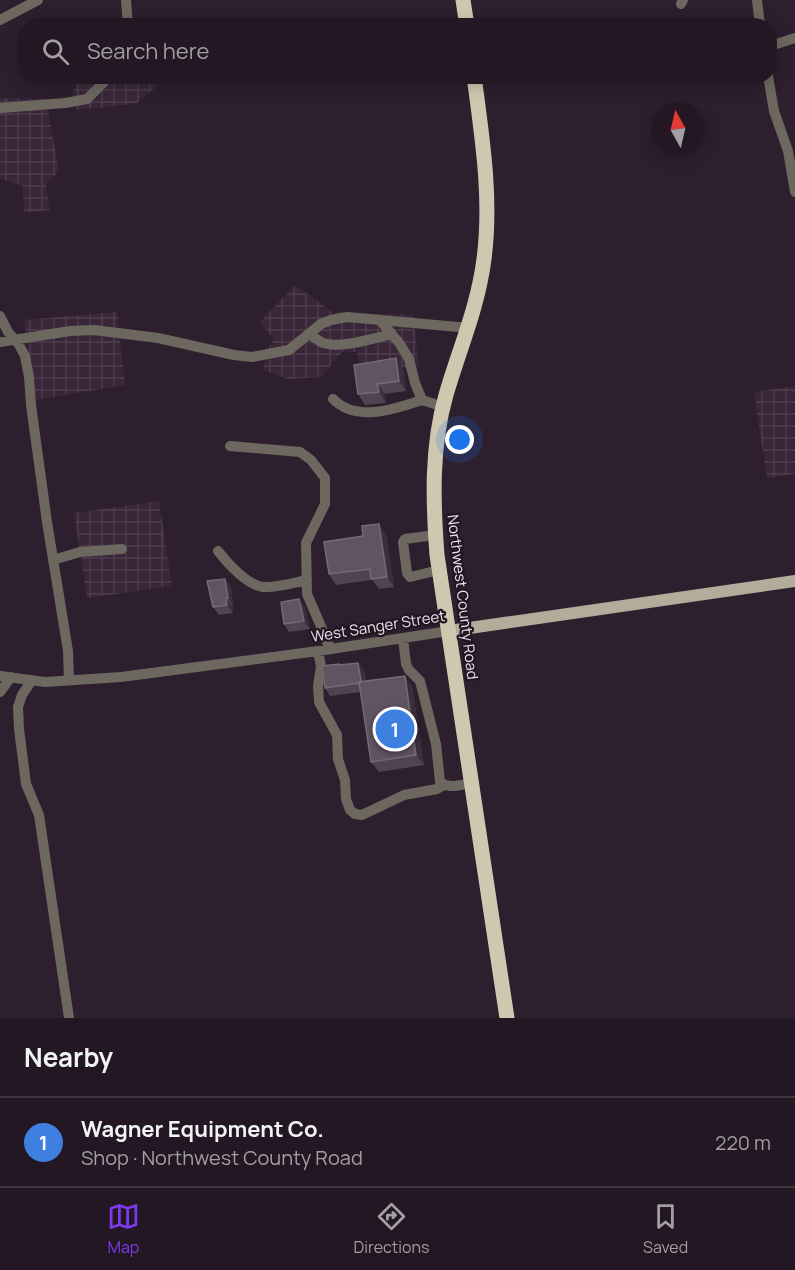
<!DOCTYPE html>
<meta charset="utf-8">
<style>
body{margin:0;font-family:Manrope,sans-serif;background:#2e242f;color:#f1f3f6}
.compass{position:absolute;left:651px;top:102px;width:54px;height:54px;border-radius:50%;background:#221722;box-shadow:0 3px 15px #0003;rotate:352deg}
.you{position:absolute;left:460px;top:440px;width:21px;height:21px;margin:-15px;border:4px solid #fff;border-radius:50%;background:#1a73e8;box-shadow:0 0 0 9px #1a73e833}
.badge{display:grid;place-items:center;width:39px;height:39px;border-radius:50%;background:#7c3aed;color:#fff;font-size:20px;font-weight:700}
.pin{position:absolute;translate:-50% -50%;border:3px solid #fff;box-shadow:0 2px 6px #0006}
.list{margin:0;padding:0;list-style:none}
h2{display:flex;justify-content:space-between;align-items:center;height:78px;margin:0;padding:0 24px;font-size:26px}
h2 small{font-size:20px;font-weight:400;color:#a29fa5}
.list li{display:grid;grid-template-columns:39px 1fr auto;gap:18px;align-items:center;box-sizing:border-box;height:90px;padding:0 24px;border-top:2px solid #3f3640}
.list b{display:block;font-size:22px;white-space:nowrap}
.list p{margin:0;font-size:20px;white-space:nowrap;color:#a29fa5}
.list em{font-size:20px;font-style:normal;color:#a29fa5}
.icon{flex:none;width:33px;height:33px;fill:none;stroke:currentColor;stroke-width:2;stroke-linecap:round;stroke-linejoin:round}
.map{position:relative;flex:none;width:795px;height:1018px;overflow:hidden}
.search{position:absolute;background:#221722;box-shadow:0 3px 15px #0003;left:18px;right:18px;top:18px;height:66px;display:flex;align-items:center;gap:15px;box-sizing:border-box;padding:0 21px;border-radius:24px;color:#a29fa5;font-size:22px}
.sheet{height:168px;background:#221722}
nav{display:flex;justify-content:space-around;align-items:center;box-sizing:border-box;height:84px;border-top:2px solid #3f3640;background:#221722;font-size:16px;color:#a29fa5}
nav a{display:grid;justify-items:center;gap:3px}
nav .on{color:#7c3aed}
.map>svg:first-child{display:block}
.industrial{fill:url(#industrial-grid)}
.lines{fill:none;stroke-linecap:round;stroke-linejoin:round}
.minor{stroke:#6c6860;stroke-width:10}
.major{stroke:#b3ac9a;stroke-width:12}
.highway{stroke:#d0c7b1;stroke-width:15}
.wall{fill:#514351}
.shaded-wall{fill:#3b2d3b}
.building{fill:#615461;stroke:#766a76;stroke-width:1.5}
.labels{text-anchor:middle;dominant-baseline:central;stroke-width:4.5;stroke-linejoin:round;paint-order:stroke}
.street-label{font-size:15px;fill:#eae1ea;stroke:#231623}
</style>
<div class="map">
<svg width="795" height="1018" viewBox="0 0 795 1018">
<defs>
<pattern id="industrial-grid" width="8" height="8" patternUnits="userSpaceOnUse" patternTransform="scale(1.5)"><rect width="8" height="8" fill="#392739"/><path d="M0 4h8M4 0v8" fill="none" stroke="#4c3c4c"/></pattern>
</defs>
<rect width="100%" height="100%" fill="#2d1f2d"/>
<path class="industrial" d="M 77,77 L 158,77 L 157,86 L 136,104 L 76,110 L 73,96 Z
M 0,98 L 46,99 L 59,171 L 46,184 L 50,210 L 24,213 L 23,186 L 0,178 Z
M 295,285 L 332,312 L 413,315 L 419,365 L 361,375 L 357,352 L 342,352 L 321,377 L 288,379 L 263,370 L 266,351 L 274,339 L 260,322 Z
M 117,312 L 125,385 L 36,400 L 24,320 Z
M 795,386 L 795,474 L 767,478 L 754,392 Z
M 159,501 L 172,586 L 87,598 L 74,513 Z"/>
<g class="lines">
<path class="minor" d="M 126,0 L 128,26
M 757,0 L 760,26
M 681,4 L 683,0
M 0,20 L 38,0
M 770,46 L 795,38
M 768,76 L 774,111 L 788,151 L 795,192
M 0,108 L 65,103 L 87,99 L 110,76
M 0,316 L 8,332 L 18,343 L 25,356 L 29,377 L 31,405 L 47,522 L 68,651 L 69,681
M 380,320 L 400,344 L 409,359 L 415,383 L 422,400 L 444,407
M 309,334 C 313,336 317,340 321,342 C 338,350 374,338 392,334
M 0,342 L 70,331 L 94,330 L 158,338 L 234,355 L 252,357 L 289,350 L 321,324 L 331,320 L 347,317 L 469,328
M 333,399 C 357,423 395,409 422,400
M 230,446 L 300,452 L 311,460 L 325,478 L 325,504 L 306,543 L 307,594 L 323,631 L 324,637 L 331,649
M 435,535 L 405,539 L 403,542 L 407,573 L 410,577 L 439,570
M 218,551 C 227,563 247,585 263,587 C 277,588 293,583 307,580
M 53,560 L 80,552 L 122,549
M 403,638 L 406,664 L 409,670 L 420,681 L 436,744 L 440,782 C 449,789 460,785 471,783
M 318,651 L 321,666 L 318,686 L 319,702 L 337,735 L 338,759 L 345,780 L 346,799 L 350,810 L 355,814 L 362,815 L 404,795 L 437,789 L 444,785
M 0,676 L 45,682 L 121,677 L 318,651 L 449,631
M 32,680 L 22,695 L 18,707 L 19,729 L 26,784 L 39,815 L 69,1018
M 0,692 L 11,677"/>
<path class="major" d="M 449,631 L 795,581"/>
<path class="highway" d="M 463,0 L 467,26
M 474,76 C 482,137 492,198 484,259 C 478,307 459,350 446,395 C 431,447 433,502 437,555 L 507,1018"/>
</g>
<path class="wall" d="M 403,369 L 406,391 L 385,394 L 386,403 L 365,405 L 358,394 Z
M 386,534 L 394,587 L 379,589 L 372,580 L 336,585 L 329,574 Z
M 225,579 L 231,587 L 233,606 L 232,606 L 233,613 L 219,615 L 213,607 Z
M 299,599 L 305,607 L 310,629 L 289,632 L 284,624 Z
M 358,663 L 364,670 L 366,681 L 412,686 L 424,765 L 379,772 L 371,762 L 361,692 L 330,696 L 325,688 L 340,665 Z"/>
<path class="shaded-wall" d="M 396,358 L 403,369 L 406,391 L 399,381 Z
M 377,384 L 385,394 L 386,403 L 379,392 Z
M 379,524 L 386,534 L 394,587 L 387,577 Z
M 225,579 L 231,587 L 233,606 L 228,598 Z
M 226,598 L 232,606 L 233,613 L 227,605 Z
M 299,599 L 305,607 L 310,629 L 304,621 Z
M 358,663 L 364,670 L 367,691 L 362,683 Z
M 405,676 L 412,686 L 424,765 L 416,755 Z"/>
<path class="building" d="M 396,358 L 399,381 L 377,384 L 379,392 L 358,394 L 354,365 Z
M 379,524 L 387,577 L 371,579 L 370,569 L 329,574 L 324,542 L 363,536 L 362,526 Z
M 225,579 L 228,598 L 226,598 L 227,605 L 213,607 L 207,581 Z
M 299,599 L 304,621 L 284,624 L 281,602 Z
M 358,663 L 361,681 L 359,682 L 360,683 L 325,688 L 322,666 L 339,664 L 339,665 Z
M 405,676 L 416,755 L 371,762 L 359,682 Z"/>
<g class="labels">
<g class="street-label">
<text transform="translate(463 597) rotate(83)">Northwest County Road</text>
<text transform="translate(378 626) rotate(-9)">West Sanger Street</text>
</g>
</g>
</svg>
<svg class="compass" viewBox="-18 -18 36 36"><path d="M0-13l5 13h-10z" fill="#e53935"/><path d="M0 13l5-13h-10z" fill="#a29fa5"/></svg>
<div class="you"></div>
<div class="pin badge" style="left:395px;top:729px;background:#3f7fe0">1</div>
<div class="search"><svg class="icon" aria-label="search" viewBox="0 0 24 24"><circle cx="10" cy="10" r="6"/><path d="M15 15l6 6"/></svg>Search here</div>
</div>
<section class="sheet">
<h2>Nearby<small></small></h2>
<ul class="list">
<li><span class="badge" style="background:#3f7fe0">1</span><div><b>Wagner Equipment Co.</b><p>Shop · Northwest County Road</p></div><em>220 m</em></li>
</ul>
</section>
<nav>
<a class="on"><svg class="icon" aria-label="map" viewBox="0 0 24 24"><path d="M3 6l6-2 6 2 6-2v14l-6 2-6-2-6 2zM9 4v14M15 6v14"/></svg>Map</a>
<a><svg class="icon" aria-label="directions" viewBox="0 0 24 24"><path d="M12 3l9 9-9 9-9-9zM9 14v-3h6M13 9l2 2-2 2"/></svg>Directions</a>
<a><svg class="icon" aria-label="saved" viewBox="0 0 24 24"><path d="M7 4h10v16l-5-4-5 4z"/></svg>Saved</a>
</nav>
